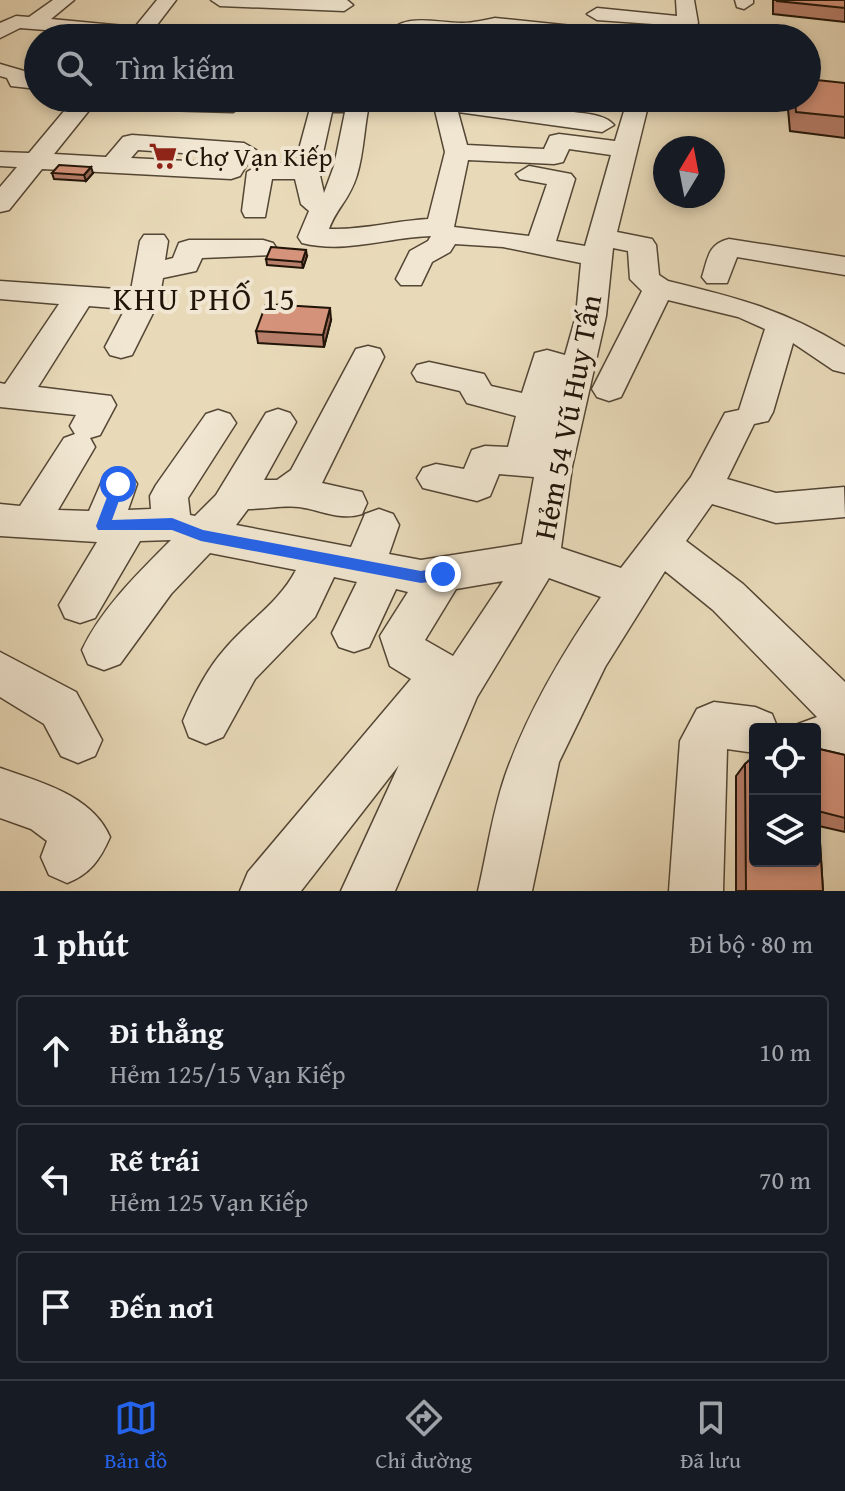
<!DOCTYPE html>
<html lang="vi">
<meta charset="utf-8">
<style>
body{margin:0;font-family:"Gentium Book Plus",serif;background:#242831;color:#f1f3f6}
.controls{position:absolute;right:24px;bottom:24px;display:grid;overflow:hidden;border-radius:8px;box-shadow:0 4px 12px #0003}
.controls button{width:72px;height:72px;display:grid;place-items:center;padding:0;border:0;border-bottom:2px solid #363941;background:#171b24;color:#f1f3f6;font:40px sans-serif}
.compass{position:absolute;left:653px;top:136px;width:72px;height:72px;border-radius:50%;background:#171b24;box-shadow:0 4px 12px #0003;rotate:10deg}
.stop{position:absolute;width:24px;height:24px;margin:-18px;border:6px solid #2563eb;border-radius:50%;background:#fff}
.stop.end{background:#2563eb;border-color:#fff;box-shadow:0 2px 8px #0008}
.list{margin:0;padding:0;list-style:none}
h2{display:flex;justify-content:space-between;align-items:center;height:104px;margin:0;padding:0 32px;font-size:34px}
h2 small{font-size:26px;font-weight:400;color:#9ea1a6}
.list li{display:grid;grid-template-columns:52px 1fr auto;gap:24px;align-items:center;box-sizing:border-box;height:112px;margin:0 16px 16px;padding:0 16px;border:2px solid #363941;border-radius:8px}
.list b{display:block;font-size:30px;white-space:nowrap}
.list p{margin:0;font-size:26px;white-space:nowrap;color:#9ea1a6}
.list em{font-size:26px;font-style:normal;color:#9ea1a6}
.icon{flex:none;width:44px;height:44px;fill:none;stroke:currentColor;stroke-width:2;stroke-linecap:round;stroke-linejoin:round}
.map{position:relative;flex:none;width:845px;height:891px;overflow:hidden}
.search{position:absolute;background:#171b24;box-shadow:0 4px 12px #0003;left:24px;right:24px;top:24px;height:88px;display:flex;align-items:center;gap:20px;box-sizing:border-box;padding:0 28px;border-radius:44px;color:#9ea1a6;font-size:30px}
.sheet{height:488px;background:#171b24}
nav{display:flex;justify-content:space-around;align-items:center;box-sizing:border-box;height:112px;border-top:2px solid #363941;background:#171b24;font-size:22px;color:#9ea1a6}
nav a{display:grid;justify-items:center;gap:4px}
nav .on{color:#2563eb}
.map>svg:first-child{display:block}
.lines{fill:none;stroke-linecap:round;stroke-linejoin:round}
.minor-casing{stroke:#534635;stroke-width:3}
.minor{fill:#f0e6d1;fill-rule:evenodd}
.wall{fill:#b77e6a;stroke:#211509;stroke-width:2}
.shaded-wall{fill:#956756;stroke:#211509;stroke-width:2}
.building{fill:#d5937b;stroke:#211509;stroke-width:2}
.route{fill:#2563eb}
.labels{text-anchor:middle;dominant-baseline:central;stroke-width:8;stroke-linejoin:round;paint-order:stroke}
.far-poi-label{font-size:26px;fill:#211509;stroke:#f0e6d1;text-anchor:start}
.street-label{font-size:30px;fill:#211509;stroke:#f0e6d1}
.neighbourhood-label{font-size:32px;letter-spacing:2px;fill:#211509;stroke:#f0e6d1}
</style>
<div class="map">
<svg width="845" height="891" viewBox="0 0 845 891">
<rect width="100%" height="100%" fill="#e8d9b8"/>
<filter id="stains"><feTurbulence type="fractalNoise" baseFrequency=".0025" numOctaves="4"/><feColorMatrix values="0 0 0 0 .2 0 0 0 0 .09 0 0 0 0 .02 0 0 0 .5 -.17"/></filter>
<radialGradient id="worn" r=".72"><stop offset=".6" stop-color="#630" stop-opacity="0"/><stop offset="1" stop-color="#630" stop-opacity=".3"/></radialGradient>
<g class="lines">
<defs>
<path id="minor" d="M 53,0 L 74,0 L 51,19 L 135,27 L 157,0 L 176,0 L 147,38 L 20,28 L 0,38 L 0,23 L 16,16 L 29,17 Z
M 211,0 L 347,0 L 353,5 L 344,11 L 220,6 Z
M 676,0 L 694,0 L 698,23 L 695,27 L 597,20 L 587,14 L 597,8 L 677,16 Z
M 735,0 L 753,0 L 753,3 L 744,9 L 737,7 Z
M 495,18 L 630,32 L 640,38 L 572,38 L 495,30 L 464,35 L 421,31 L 403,38 L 383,38 C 402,11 434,23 462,23 C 473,23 484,20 495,18 Z
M 0,64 L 38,75 L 38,89 L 11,86 L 7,78 L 0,76 Z
M 75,98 L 233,98 L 244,105 L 233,112 L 91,108 L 54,154 L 106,157 L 123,137 L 132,135 L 244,143 L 256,150 L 240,176 L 231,179 L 42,169 L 9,210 L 0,212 L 0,187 L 17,167 L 0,166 L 0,152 L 29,153 ZM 138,150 L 228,156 L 223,163 L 131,158 Z
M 322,98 L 407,100 L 396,107 L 369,105 C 364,128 364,152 357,175 C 349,201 337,207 329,229 C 363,230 394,221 428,219 L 445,152 L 432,98 L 522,106 L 516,98 L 540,98 C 560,119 599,107 614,125 L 602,132 L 458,112 L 467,145 L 544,149 L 550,136 L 559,134 L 615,141 L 628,98 L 650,98 L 617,232 L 652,239 L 656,245 L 659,275 L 668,281 C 737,298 783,309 845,347 L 845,373 L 833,370 L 793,343 L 773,412 L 768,421 L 754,424 L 727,479 L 776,493 L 844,487 L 845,517 L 776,523 L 712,504 L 686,541 L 743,584 L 845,682 L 845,768 L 815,763 L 815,729 L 796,729 L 798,724 L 817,717 L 713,610 L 665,571 L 605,667 L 559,762 L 532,891 L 478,891 C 487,853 492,814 505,776 C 527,713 563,652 601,597 L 549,578 L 477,697 L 395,891 L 341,891 L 399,765 L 301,891 L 240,891 L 248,872 L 411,679 L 390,666 L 380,636 L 408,592 L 396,589 L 369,647 L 354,652 L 339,647 L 332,633 L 357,582 L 334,577 L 315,617 L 255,679 L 223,737 L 206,744 L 189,737 L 183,721 C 193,697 207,669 224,650 C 248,621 279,603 296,570 L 210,553 L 171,594 L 120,664 L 104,670 L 88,664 L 82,650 C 101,609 139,572 171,540 L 140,541 L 95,618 L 80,623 L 65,618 L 59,605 L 97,542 L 0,536 L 0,504 L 20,506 L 64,438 L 75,434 L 70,426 L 76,415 L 0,407 L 0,383 L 5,384 L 59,304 L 0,299 L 0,281 L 131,290 L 140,241 L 144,235 L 164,235 L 168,241 L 165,260 L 173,258 L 179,243 L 189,240 L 263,240 L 273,243 L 277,249 L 273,255 L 202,258 L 196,271 L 163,278 L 159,301 L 132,355 L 121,358 L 110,355 L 105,347 L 125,309 L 89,306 L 38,387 L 111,396 L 116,405 L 100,435 L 90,438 L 95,447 L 58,510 L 89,511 L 105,474 L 118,469 L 131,474 L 137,484 L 128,510 L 151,509 L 150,496 L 156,485 L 206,414 L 218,410 L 230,414 L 236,423 L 188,498 L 190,515 L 195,516 L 216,495 L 266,413 L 278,409 L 290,413 L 296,422 L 264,480 L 277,480 L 291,470 L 356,349 L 368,346 L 380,349 L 384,357 L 322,483 L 362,492 L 367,503 L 362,514 C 340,521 321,510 299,507 C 286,505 263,509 248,509 L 236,525 L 351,547 L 365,514 L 379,509 L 393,514 L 399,525 L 389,554 L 421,560 L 522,544 L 534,477 L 499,474 L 490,496 L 477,501 L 423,488 L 417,478 L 423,468 L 436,464 L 464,469 L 472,450 L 485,446 L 508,447 L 516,416 L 467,403 L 460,391 L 417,381 L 412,373 L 417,365 L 429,362 L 484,374 L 491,386 L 522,393 L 535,353 L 547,350 L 565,355 L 576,316 L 581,263 L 503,247 L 455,244 L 450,252 L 432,262 L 421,285 L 401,285 L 396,279 L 410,251 L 428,241 L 431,236 C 388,237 346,254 302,243 L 298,237 L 309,211 L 301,204 L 295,179 L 272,179 L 265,217 L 245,217 L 242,211 L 247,172 L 260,164 L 295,164 L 311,105 ZM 332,112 L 345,112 L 334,166 L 324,193 L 319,171 ZM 569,149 L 611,155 L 585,246 L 556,241 L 575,179 L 571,174 L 529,166 L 516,174 L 520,179 L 547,184 L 529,236 L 454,227 L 468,160 L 554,164 L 563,162 ZM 613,248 L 628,251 L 630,279 L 642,291 L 592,389 L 597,397 L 609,401 L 621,397 L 668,300 L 738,317 L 765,329 L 739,410 L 725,413 L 691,477 L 621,568 L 561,548 L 572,467 L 606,316 ZM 503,581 L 453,656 L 425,640 L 456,589 Z
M 729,239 L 845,257 L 845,275 L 737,257 L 727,283 L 707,283 L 702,277 C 708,258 708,244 729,239 Z
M 0,652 L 76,692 L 102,740 L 95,756 L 78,763 L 61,756 L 44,724 L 0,697 Z
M 714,702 L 755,707 L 772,714 L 778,729 L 755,729 L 755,753 L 727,749 L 723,891 L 669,891 L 680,741 L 697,709 Z
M 0,768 C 40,782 92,795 110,837 C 100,860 90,874 67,883 L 49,875 L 41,857 L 47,841 L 31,829 L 0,818 Z"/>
</defs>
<use href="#minor" class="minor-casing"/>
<use href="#minor" class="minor"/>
</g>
<path class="wall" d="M 773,0 L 845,0 L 845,22 L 773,14 Z
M 845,83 L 845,138 L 790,131 L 787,98 L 807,98 Z
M 52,173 L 93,173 L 86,181 L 54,179 Z
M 307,256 L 303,268 L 267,265 L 266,259 Z
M 331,320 L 324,347 L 258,343 L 256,331 Z
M 815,748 L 845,755 L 845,832 L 819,826 L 823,891 L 736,891 L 736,776 L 745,764 Z"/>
<path class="shaded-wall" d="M 91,167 L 93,173 L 86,181 L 84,175 Z
M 306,250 L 307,256 L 303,268 L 302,262 Z
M 330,308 L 331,320 L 324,347 L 323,335 Z"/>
<path class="building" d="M 777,0 L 845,0 L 845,8 L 777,1 Z
M 807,79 L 845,83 L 845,117 L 796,112 L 795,98 L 807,98 Z
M 59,165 L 91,167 L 84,175 L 52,173 Z
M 271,247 L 306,250 L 302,262 L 266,259 Z
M 266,304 L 330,308 L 323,335 L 256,331 Z
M 815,748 L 845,755 L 845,818 L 818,811 L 823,891 L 746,891 L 745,764 L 755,755 L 755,861 L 815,861 Z"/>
<path class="route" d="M 118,479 L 125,484 L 112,520 L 172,518 L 203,530 L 421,571 L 443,567 L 450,574 L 443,580 L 421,583 L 201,541 L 172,530 L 98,530 L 96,526 L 112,484 Z"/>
<defs>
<symbol id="supermarket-bare" viewBox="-9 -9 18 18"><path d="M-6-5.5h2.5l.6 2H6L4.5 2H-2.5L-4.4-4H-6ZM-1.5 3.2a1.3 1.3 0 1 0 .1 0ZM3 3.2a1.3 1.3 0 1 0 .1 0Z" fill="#8f2418" stroke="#f0e6d1" stroke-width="2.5" paint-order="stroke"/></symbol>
</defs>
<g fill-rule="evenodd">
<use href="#supermarket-bare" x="143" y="136" width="40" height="40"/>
</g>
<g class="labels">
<g class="far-poi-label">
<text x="185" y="156">Chợ Vạn Kiếp</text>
</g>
<g class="street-label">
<text transform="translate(567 417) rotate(-79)">Hẻm 54 Vũ Huy Tấn</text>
</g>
<g class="neighbourhood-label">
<text x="205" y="298">KHU PHỐ 15</text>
</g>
</g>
<rect width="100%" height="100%" filter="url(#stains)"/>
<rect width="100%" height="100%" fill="url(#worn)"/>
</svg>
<div class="controls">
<button><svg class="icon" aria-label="locate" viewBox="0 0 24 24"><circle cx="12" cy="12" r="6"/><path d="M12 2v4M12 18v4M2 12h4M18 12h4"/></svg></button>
<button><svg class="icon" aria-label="layers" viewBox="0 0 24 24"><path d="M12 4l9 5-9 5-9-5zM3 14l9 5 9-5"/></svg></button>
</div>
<svg class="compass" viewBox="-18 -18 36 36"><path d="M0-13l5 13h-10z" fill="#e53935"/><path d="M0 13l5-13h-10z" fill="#9ea1a6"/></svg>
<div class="stop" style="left:118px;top:484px"></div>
<div class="stop end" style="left:443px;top:574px"></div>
<div class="search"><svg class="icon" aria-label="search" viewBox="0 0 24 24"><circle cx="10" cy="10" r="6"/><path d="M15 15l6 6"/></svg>Tìm kiếm</div>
</div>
<section class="sheet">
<h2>1 phút<small>Đi bộ · 80 m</small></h2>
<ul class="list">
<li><svg class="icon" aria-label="ahead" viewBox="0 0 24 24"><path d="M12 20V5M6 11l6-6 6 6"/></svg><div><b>Đi thẳng</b><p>Hẻm 125/15 Vạn Kiếp</p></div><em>10 m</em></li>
<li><svg class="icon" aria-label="left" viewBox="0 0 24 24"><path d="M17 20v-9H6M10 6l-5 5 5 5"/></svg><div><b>Rẽ trái</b><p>Hẻm 125 Vạn Kiếp</p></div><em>70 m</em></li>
<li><svg class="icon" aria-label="arrive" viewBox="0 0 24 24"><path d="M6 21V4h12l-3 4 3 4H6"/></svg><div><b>Đến nơi</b></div></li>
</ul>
</section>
<nav>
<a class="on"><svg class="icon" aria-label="map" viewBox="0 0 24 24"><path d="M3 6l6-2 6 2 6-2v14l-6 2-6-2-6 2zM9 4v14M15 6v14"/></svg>Bản đồ</a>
<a><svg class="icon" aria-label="directions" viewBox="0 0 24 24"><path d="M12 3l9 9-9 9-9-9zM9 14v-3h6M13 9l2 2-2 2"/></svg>Chỉ đường</a>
<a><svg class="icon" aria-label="saved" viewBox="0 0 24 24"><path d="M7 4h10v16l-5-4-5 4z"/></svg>Đã lưu</a>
</nav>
